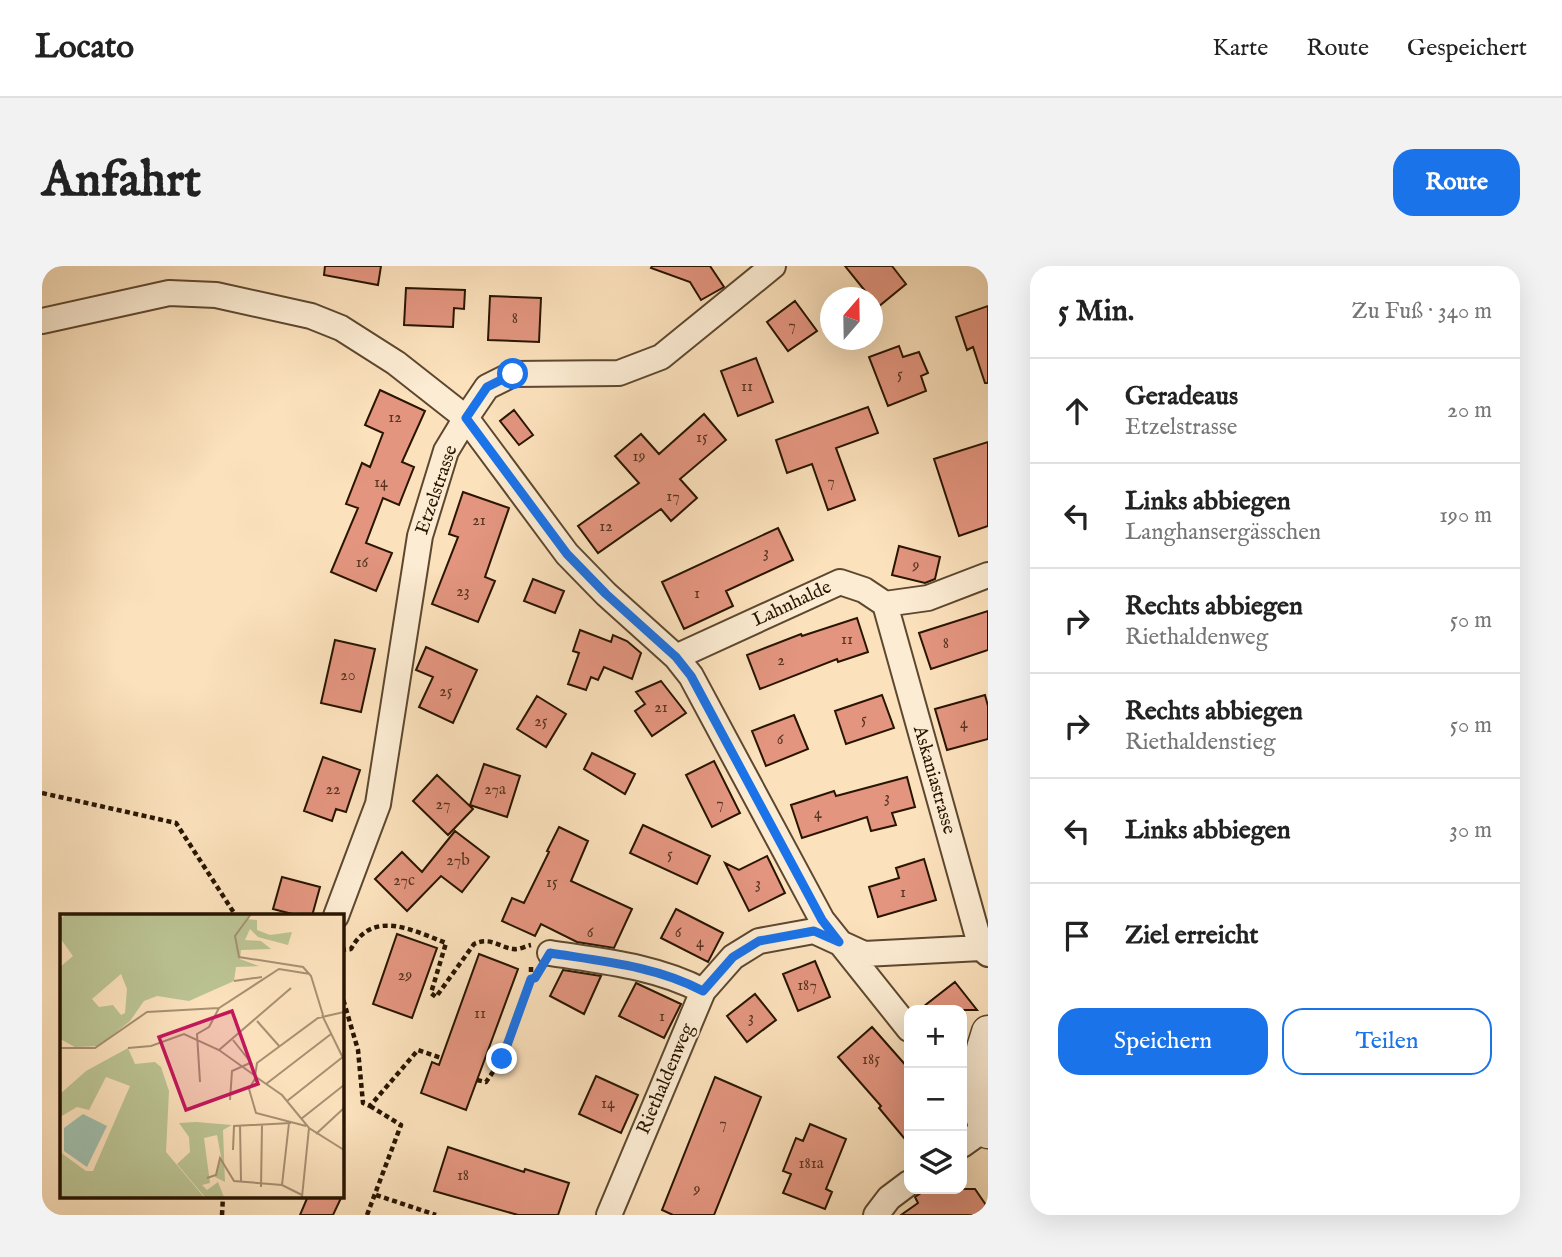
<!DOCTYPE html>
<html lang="de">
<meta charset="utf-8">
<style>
body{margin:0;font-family:"IM FELL English",serif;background:#f2f2f2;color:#222}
.controls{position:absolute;right:21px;bottom:21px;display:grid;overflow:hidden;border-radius:14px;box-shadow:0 7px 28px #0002}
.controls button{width:63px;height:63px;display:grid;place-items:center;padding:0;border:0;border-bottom:2px solid #e0e0e0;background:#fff;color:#222;font:35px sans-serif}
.compass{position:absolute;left:778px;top:21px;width:63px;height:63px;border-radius:50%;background:#fff;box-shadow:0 7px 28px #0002;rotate:20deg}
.stop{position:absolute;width:21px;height:21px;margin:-16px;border:5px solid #1a73e8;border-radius:50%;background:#fff}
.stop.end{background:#1a73e8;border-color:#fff;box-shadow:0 2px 7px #0008}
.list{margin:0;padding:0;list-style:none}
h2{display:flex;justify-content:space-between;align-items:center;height:91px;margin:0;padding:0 28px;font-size:30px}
h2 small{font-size:23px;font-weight:400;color:#767676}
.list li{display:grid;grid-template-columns:46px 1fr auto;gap:21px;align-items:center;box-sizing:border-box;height:105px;padding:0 28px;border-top:2px solid #e0e0e0}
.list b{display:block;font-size:26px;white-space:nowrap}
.list p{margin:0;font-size:23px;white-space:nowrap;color:#767676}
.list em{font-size:23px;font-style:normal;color:#767676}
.actions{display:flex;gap:14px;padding:21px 28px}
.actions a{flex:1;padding:16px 0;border:2px solid #1a73e8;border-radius:21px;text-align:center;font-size:24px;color:#1a73e8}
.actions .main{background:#1a73e8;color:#fff}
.icon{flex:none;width:38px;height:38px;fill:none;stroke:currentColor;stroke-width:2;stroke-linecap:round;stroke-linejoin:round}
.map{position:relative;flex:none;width:946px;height:949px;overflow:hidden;border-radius:21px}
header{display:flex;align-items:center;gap:42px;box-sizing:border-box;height:98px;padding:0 35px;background:#fff;border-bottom:2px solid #e0e0e0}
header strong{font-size:33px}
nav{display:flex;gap:38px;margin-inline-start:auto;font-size:24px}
.intro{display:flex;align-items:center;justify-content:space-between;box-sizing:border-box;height:168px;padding:0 42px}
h1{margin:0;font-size:49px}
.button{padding:18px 32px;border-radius:21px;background:#1a73e8;color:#fff;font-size:24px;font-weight:700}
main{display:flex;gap:42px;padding:0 42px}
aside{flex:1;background:#fff;border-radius:21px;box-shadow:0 7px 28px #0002}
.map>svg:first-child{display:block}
.building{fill:#e3957f;stroke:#281500;stroke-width:2}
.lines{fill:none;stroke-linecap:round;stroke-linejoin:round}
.minor-casing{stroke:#5d482f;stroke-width:28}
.tertiary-casing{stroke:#5d482f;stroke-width:35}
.path{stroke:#281500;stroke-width:4.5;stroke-dasharray:5 3.5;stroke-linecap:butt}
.minor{stroke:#fcecd3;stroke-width:24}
.tertiary{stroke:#fcecd3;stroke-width:32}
.route{stroke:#1a73e8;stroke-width:9}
.labels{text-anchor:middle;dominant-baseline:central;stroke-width:5;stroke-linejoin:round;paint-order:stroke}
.number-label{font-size:16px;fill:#573520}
.street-label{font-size:19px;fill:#281500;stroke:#fcecd3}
.inset-road{fill:none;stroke:#a78f71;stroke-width:2}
.view{fill:#c2185b;fill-opacity:0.15;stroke:#c2185b;stroke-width:3.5}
.inset-edge{fill:none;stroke:#281500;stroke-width:3.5}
</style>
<header>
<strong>Locato</strong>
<nav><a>Karte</a><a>Route</a><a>Gespeichert</a></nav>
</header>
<div class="intro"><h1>Anfahrt</h1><a class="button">Route</a></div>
<main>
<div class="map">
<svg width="946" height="949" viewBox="0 0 946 949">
<rect width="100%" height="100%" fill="#fbe1bc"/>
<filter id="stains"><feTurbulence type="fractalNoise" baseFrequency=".00286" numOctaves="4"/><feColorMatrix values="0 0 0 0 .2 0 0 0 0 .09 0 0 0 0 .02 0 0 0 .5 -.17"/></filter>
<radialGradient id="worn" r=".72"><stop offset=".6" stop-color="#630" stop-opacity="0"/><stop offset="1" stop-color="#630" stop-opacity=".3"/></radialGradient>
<path class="building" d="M 283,0 L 339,0 L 336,19 L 282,9 Z
M 610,0 L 668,0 L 682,21 L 659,34 L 648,16 L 609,2 Z
M 803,0 L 850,0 L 864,18 L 836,41 Z
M 364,22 L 423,24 L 422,43 L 412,42 L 411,61 L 362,59 Z
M 448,30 L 499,32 L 497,76 L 446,74 Z
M 753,35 L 775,65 L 746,85 L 725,56 Z
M 946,40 L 946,117 L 943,117 L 931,81 L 925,84 L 914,51 Z
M 857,80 L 861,91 L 877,86 L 886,107 L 879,110 L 884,125 L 846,140 L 827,91 Z
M 714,92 L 731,136 L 696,150 L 679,105 Z
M 338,124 L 383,145 L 360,196 L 372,201 L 357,239 L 341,232 L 324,277 L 350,287 L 334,325 L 289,306 L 316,242 L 304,238 L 320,197 L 328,201 L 341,167 L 323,159 Z
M 826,141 L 836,167 L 794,182 L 813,234 L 786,244 L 770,198 L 745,207 L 734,174 Z
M 472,144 L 491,169 L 477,179 L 458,155 Z
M 662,148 L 684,174 L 638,213 L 655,232 L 629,255 L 619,243 L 556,287 L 536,260 L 597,217 L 573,190 L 599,168 L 617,188 Z
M 946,176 L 946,260 L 917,270 L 892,193 Z
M 421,226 L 467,242 L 443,311 L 453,315 L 436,356 L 390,338 L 416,271 L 407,268 Z
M 736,262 L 751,294 L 684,325 L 691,340 L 642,363 L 620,316 Z
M 857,280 L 898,291 L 893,313 L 883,317 L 850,309 Z
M 491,313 L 522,325 L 513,347 L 482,335 Z
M 946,345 L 946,384 L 889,403 L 877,367 Z
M 815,352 L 826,386 L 796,396 L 795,393 L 718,423 L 705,389 L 759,368 L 760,370 Z
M 538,364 L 569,376 L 571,369 L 585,375 L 599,387 L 590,413 L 562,401 L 556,414 L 549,411 L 544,424 L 526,418 L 537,387 L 531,385 Z
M 293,374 L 333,383 L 319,446 L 279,437 Z
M 384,381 L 435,404 L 411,457 L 377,441 L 391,411 L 374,404 Z
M 619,415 L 644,447 L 610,470 L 593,445 L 603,438 L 594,426 Z
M 840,429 L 852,462 L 804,478 L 793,445 Z
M 943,429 L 946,440 L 946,473 L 905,484 L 893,443 Z
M 495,430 L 524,448 L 504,481 L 475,463 Z
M 752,449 L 766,483 L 724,500 L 710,465 Z
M 550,487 L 593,508 L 583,528 L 542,503 Z
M 281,491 L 318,504 L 304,546 L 294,543 L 290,555 L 262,545 Z
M 672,495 L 698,547 L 670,561 L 644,509 Z
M 442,498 L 478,510 L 465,551 L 428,539 Z
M 395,509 L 431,543 L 406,569 L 371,535 Z
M 865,511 L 873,541 L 850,547 L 854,559 L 829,565 L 825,551 L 760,572 L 749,539 L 792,525 L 794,530 Z
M 601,559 L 668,590 L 655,618 L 588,587 Z
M 517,561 L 546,575 L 529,615 L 590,643 L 572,682 L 535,676 L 499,658 L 493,670 L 460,655 L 470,632 L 482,637 L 507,586 L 505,585 Z
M 413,565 L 447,591 L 420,626 L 399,610 L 365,645 L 333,613 L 360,586 L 380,606 Z
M 725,590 L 743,627 L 707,645 L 683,597 L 697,604 Z
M 882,593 L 894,634 L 836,651 L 827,621 L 857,612 L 854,602 Z
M 240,611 L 278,621 L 270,650 L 258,650 L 231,643 Z
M 634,643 L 681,667 L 666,696 L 619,672 Z
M 355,668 L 395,682 L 370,752 L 331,738 Z
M 437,688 L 476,703 L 424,844 L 379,827 L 390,796 L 397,799 Z
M 773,695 L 788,731 L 756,745 L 741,708 Z
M 521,704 L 559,710 L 542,748 L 508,730 Z
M 913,716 L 935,744 L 877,744 Z
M 594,717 L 639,738 L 622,772 L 577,750 Z
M 713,728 L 734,754 L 705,776 L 685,750 Z
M 830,761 L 867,803 L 867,878 L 837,842 L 839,840 L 796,791 Z
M 554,810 L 596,829 L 579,867 L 537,848 Z
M 673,811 L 719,831 L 672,949 L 631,949 L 620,944 Z
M 768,858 L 804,873 L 784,923 L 790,926 L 783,943 L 741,927 L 749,908 L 741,905 L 754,872 L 761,875 Z
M 406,881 L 482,906 L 483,903 L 527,917 L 516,949 L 476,949 L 392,925 Z
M 885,923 L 933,923 L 946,942 L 946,949 L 859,949 L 876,937 L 873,931 Z
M 266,930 L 300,930 L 291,949 L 258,949 Z"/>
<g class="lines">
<defs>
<path id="minor" d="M 0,55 L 127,27 L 174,29 L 269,50 L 299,62 L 354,97 L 424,152 L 525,288 L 564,328 L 634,391 L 649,410 L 780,654 L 867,763
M 843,338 L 939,682 L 946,688
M 634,391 L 798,316 L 822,324 L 843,338 L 886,332 L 946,309
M 294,650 L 336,538 L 378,270 L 404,185 L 424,152 L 445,121 L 471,108 L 577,107 L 619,91 L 731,0
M 508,687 C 559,695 614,700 661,725
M 920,879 L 944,862
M 567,949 L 661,725 L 691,691 L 717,675 L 772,665 L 822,688 L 939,682
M 834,949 L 847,932 L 867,917"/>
<path id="tertiary" d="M 946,766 C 935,798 930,834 946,866"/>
</defs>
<use href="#minor" class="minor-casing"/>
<use href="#tertiary" class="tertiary-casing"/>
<path class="path" d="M 0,527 L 134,557 L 194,650
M 299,684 L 309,683 C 331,642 372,665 404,677 L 389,727 L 394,731 L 432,678 C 449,670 458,682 472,683 C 476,684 484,680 489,679
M 489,701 L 489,713 L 493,712 L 497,705
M 299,726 L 316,784 L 321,837 L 328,840 L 376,784 L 399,792
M 435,814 L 444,816 L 460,793 L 489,713
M 334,929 L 394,949
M 180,949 L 181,930
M 325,949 L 359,859 L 328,840"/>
<use href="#minor" class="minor"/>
<use href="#tertiary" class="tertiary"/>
</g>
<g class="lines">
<path class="route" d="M 460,793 L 489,713 L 493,712 L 508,687 C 559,695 614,700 661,725 L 691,691 L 717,675 L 772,665 L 797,676 L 780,654 L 649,410 L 634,391 L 564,328 L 525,288 L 424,152 L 445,121 L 471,108"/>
</g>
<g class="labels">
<g class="number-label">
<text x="473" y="53">8</text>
<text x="750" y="60">7</text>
<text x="858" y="109">5</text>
<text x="705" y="121">11</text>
<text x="353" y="152">12</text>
<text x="660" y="172">15</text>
<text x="597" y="191">19</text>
<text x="789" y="216">7</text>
<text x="339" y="217">14</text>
<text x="631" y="231">17</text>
<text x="437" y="255">21</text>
<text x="564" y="261">12</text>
<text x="724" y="287">3</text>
<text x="320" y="297">16</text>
<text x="874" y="300">9</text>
<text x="421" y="326">23</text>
<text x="655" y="328">1</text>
<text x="805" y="374">11</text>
<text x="904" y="378">8</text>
<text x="739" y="395">2</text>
<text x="306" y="410">20</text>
<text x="404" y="426">25</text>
<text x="619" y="442">21</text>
<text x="822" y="454">5</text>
<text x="499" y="456">25</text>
<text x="922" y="458">4</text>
<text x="738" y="474">6</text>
<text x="291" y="524">22</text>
<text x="453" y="524">27a</text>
<text x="845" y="532">3</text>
<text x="678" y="538">7</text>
<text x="401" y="539">27</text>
<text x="776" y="548">4</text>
<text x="628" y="589">5</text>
<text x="416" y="595">27b</text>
<text x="362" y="615">27c</text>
<text x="510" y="617">15</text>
<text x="716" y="618">3</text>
<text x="861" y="627">1</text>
<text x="548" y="667">6</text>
<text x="636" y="667">6</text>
<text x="658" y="677">4</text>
<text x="363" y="710">29</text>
<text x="765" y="720">187</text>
<text x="438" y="748">11</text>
<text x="620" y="751">1</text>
<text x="709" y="752">3</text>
<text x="829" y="794">185</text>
<text x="566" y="838">14</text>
<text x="681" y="858">7</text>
<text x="769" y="898">181a</text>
<text x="421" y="910">18</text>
<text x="655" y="924">9</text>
</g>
<g class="street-label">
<text transform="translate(395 224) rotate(-71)">Etzelstrasse</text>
<text transform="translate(750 338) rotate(-25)">Lahnhalde</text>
<text transform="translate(892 514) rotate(74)">Askaniastrasse</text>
<text transform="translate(624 813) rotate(-67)">Riethaldenweg</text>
</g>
</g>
<g transform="translate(18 648)">
<rect width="284" height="284" fill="#fbe1bc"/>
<path d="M 7,0 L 191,0 L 186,5 L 197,6 L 197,16 L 210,21 L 232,18 L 228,31 L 198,23 L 190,15 L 185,26 L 201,27 L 211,35 L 181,36 L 180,45 L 199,52 L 176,53 L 174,67 L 129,87 L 97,82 L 84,87 L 70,107 L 39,132 L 15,133 L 0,125 L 0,53 L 13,42 L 0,24 L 0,5 ZM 61,60 L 67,75 L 65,99 L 61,101 L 53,91 L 39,93 L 32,85 ZM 68,134 L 75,150 L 95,148 L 101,153 L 109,177 L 106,238 L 144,283 L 0,283 L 0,238 L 26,257 L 33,257 L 70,172 L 46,163 L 29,196 L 17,193 L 0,203 L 0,180 L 26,157 ZM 136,208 L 172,211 L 163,216 L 165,268 L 155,263 L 161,243 L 157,221 L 144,224 L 150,269 L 142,271 L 147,276 L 158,268 L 164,283 L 145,283 L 117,250 L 130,238 L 129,223 L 119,209 Z" fill="#bbc393" fill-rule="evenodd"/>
<path d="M 23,200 L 47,212 L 27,253 L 4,237 L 4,214 Z" fill="#a0beab"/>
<path class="inset-road" d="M 191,0 L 175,22 L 179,43 L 243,53 L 251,62 L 263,101M 174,67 L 202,63M 262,101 L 284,146M 197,107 L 220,133M 173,126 L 192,150M 0,134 L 35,134 L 87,98 L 159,94 L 219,55 L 250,60M 68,134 L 91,132 L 124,120 L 159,136 L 194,161M 159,136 L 231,74M 195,162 L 197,149 L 258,104 L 284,98M 196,163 L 222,181 L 249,214 L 284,236M 196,163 L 189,175 L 196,199 L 246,212M 140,168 L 137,120 L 149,113 L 159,94M 206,170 L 271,120M 170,186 L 172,157 L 190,149M 227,187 L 284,142M 241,205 L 284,171M 180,211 L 181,267M 256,220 L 284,194M 173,236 L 174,212 L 231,209M 147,264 L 156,261 L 160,244 L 174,267 L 222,271 L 242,281M 222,271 L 229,209M 201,273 L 202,211M 242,283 L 249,214"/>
<path class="view" d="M 172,97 L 198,170 L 126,196 L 99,123 Z"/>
<rect width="284" height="284" class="inset-edge"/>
</g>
<rect width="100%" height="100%" filter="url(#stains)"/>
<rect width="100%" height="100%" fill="url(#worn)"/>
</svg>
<div class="controls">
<button>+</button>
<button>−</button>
<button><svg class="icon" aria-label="layers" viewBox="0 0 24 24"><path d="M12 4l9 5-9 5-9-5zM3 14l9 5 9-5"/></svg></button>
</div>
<svg class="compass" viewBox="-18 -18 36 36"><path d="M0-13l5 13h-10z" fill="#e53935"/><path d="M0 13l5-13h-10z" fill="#767676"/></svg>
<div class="stop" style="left:471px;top:108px"></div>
<div class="stop end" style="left:460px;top:793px"></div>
</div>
<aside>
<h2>5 Min.<small>Zu Fuß · 340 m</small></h2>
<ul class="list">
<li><svg class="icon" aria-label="ahead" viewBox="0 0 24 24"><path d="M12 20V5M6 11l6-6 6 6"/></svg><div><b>Geradeaus</b><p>Etzelstrasse</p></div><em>20 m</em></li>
<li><svg class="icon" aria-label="left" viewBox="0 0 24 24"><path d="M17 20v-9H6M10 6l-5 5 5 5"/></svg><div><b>Links abbiegen</b><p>Langhansergässchen</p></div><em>190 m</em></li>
<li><svg class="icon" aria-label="right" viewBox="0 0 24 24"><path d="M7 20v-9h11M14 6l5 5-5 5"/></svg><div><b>Rechts abbiegen</b><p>Riethaldenweg</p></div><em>50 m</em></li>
<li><svg class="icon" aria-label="right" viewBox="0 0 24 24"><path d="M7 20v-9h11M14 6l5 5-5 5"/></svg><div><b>Rechts abbiegen</b><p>Riethaldenstieg</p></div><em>50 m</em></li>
<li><svg class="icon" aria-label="left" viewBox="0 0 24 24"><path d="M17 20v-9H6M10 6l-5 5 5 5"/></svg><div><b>Links abbiegen</b></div><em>30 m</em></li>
<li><svg class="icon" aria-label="arrive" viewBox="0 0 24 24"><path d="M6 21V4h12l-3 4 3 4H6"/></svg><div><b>Ziel erreicht</b></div></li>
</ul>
<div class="actions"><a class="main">Speichern</a><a>Teilen</a></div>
</aside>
</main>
